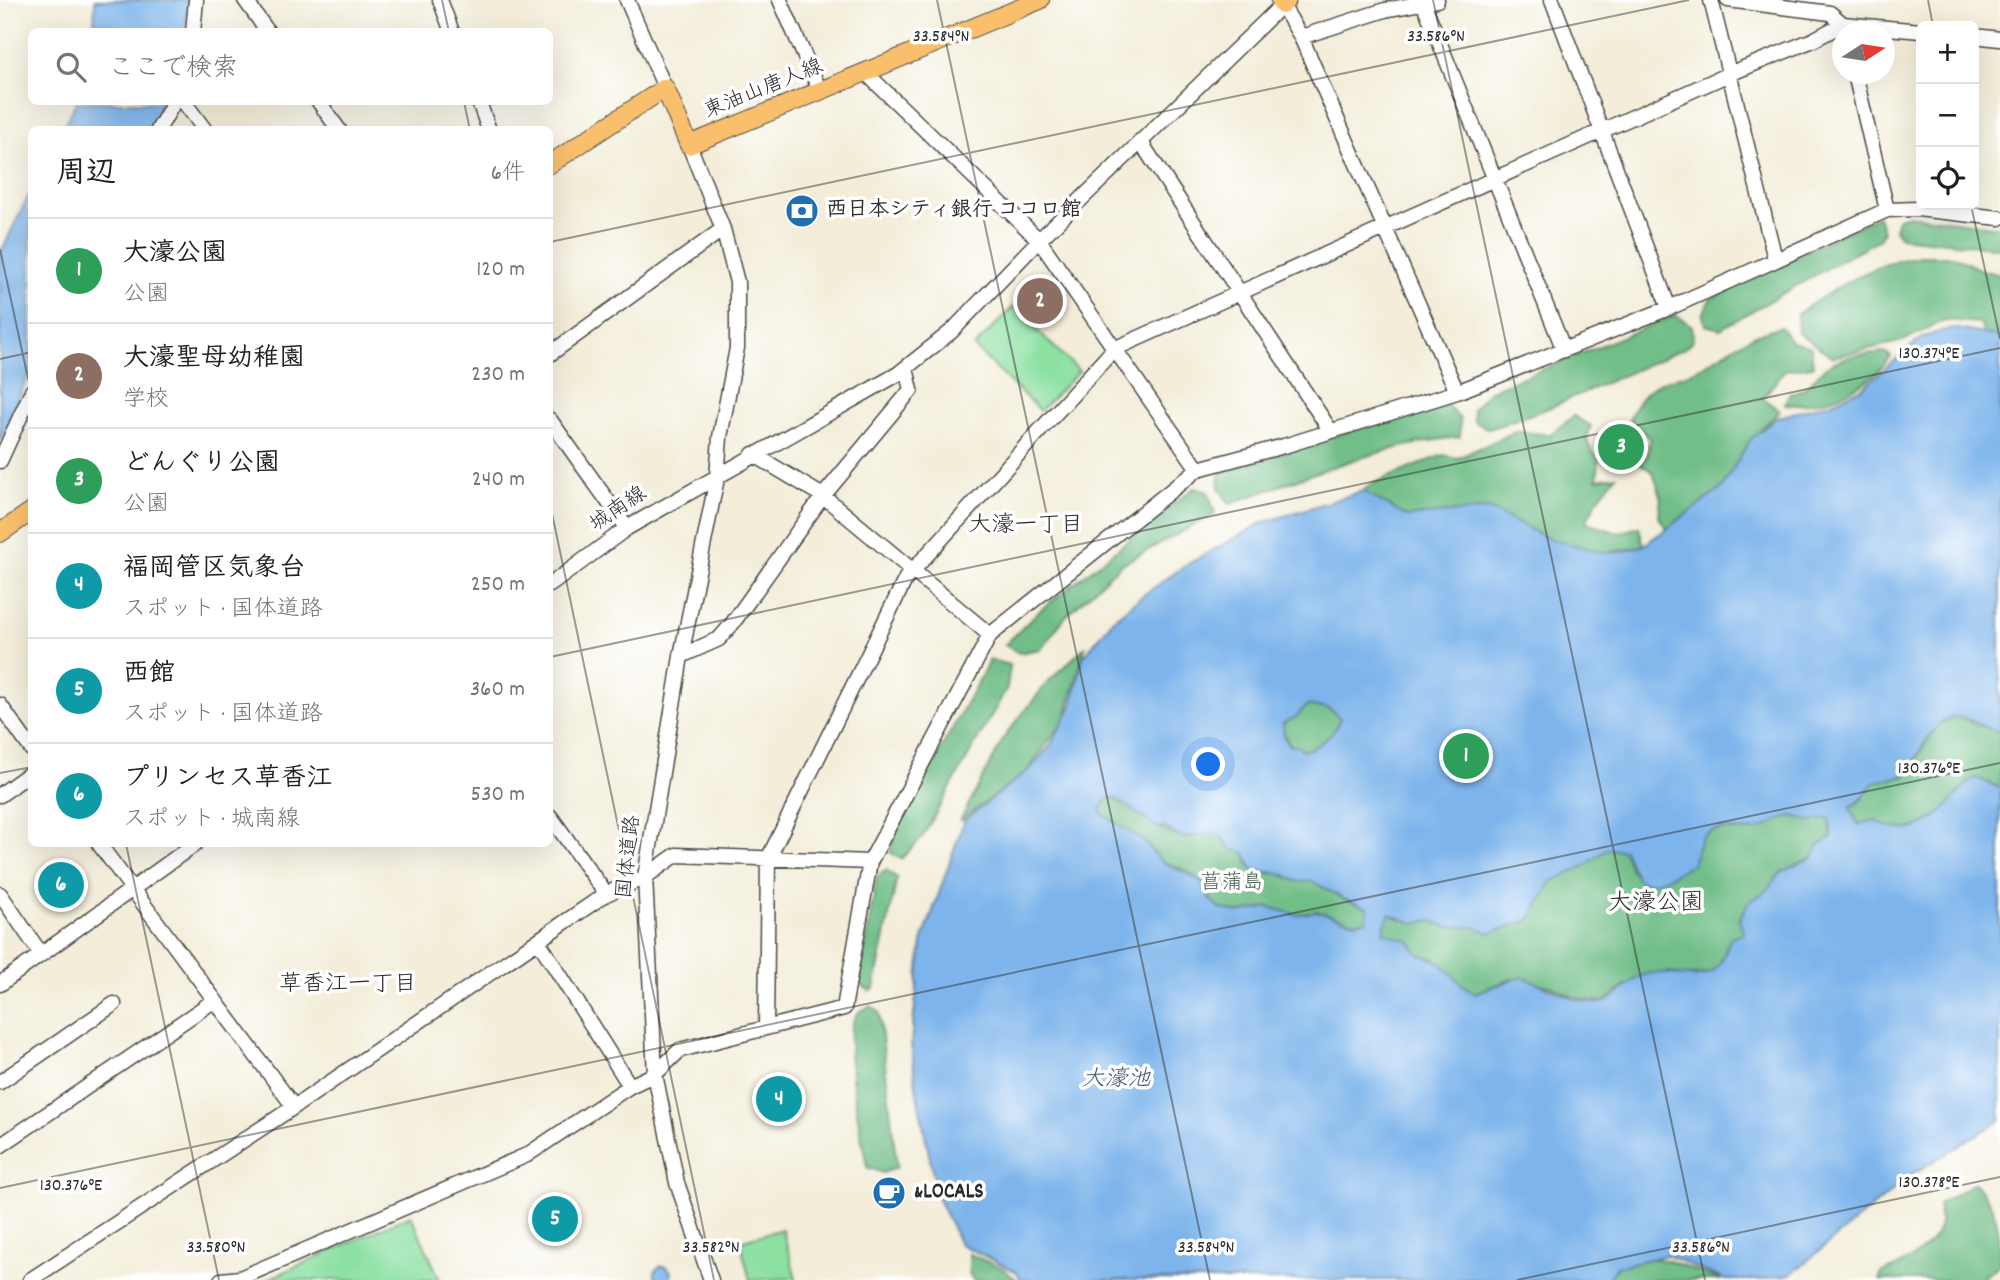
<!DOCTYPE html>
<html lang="ja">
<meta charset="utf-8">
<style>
body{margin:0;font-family:Dekko,"Klee One",sans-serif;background:#f2f2f2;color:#202124}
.controls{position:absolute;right:21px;top:21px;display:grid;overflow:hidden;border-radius:10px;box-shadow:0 7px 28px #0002}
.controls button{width:63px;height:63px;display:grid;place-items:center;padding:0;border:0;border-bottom:2px solid #e0e0e0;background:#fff;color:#202124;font:35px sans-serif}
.compass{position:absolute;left:1832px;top:21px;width:63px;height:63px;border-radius:50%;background:#fff;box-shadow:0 7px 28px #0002;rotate:78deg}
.you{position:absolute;left:1209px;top:765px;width:24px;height:24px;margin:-18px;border:5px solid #fff;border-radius:50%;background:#1a73e8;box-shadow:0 0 0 10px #1a73e833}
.badge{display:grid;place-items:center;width:46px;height:46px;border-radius:50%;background:#1f6fb2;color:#fff;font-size:23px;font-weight:700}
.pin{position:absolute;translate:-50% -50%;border:4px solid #fff;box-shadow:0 2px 7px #0006}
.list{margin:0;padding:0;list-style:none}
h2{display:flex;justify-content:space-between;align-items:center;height:91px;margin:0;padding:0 28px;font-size:30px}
h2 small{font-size:23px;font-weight:400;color:#757577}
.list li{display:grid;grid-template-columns:46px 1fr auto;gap:21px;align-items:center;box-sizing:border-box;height:105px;padding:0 28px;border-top:2px solid #e0e0e0}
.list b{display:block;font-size:26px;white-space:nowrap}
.list p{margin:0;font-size:23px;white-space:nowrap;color:#757577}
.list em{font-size:23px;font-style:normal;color:#757577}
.icon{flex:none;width:38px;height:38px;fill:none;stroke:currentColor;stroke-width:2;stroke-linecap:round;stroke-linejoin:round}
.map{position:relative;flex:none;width:2000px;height:1280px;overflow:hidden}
.search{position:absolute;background:#fff;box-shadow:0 7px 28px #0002;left:28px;top:28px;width:525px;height:77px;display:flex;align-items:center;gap:18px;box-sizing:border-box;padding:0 24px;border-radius:10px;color:#757577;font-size:26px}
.panel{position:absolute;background:#fff;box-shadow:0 7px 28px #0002;left:28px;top:126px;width:525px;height:721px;border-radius:10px}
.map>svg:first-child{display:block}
.green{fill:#8ce0a2;stroke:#5c8666;stroke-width:2}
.forest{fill:#71be88;stroke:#4e745a;stroke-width:2}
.water{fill:#7bb4eb;stroke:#53708b;stroke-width:2;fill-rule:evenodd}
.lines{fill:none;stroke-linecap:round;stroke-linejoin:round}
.minor-casing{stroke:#494845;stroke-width:17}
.major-casing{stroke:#494845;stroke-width:20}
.minor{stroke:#fff;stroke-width:14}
.major{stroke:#f9bf6d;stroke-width:18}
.ticks{fill:none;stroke:#2b2b2b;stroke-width:2;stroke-opacity:0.45}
.labels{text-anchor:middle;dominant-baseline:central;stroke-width:7;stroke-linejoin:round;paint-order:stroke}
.street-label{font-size:21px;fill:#2b2b2b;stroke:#fff}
.poi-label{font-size:21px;font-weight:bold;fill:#2b2b2b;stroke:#fff;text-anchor:start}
.park-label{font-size:21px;fill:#48614f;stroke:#fff}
.neighbourhood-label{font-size:23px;fill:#2b2b2b;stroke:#fff}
.water-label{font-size:23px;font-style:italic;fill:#475b6e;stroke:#fff}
.quarter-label{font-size:24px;fill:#2b2b2b;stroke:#fff}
.ticks-label{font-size:18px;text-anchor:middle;fill:#2b2b2b;stroke:#fff;stroke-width:7;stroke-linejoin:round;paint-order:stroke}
</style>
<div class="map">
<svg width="2000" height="1280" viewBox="0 0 2000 1280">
<rect width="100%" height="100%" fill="#fff"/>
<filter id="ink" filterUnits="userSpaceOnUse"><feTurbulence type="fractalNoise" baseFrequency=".0143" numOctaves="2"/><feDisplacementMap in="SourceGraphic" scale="14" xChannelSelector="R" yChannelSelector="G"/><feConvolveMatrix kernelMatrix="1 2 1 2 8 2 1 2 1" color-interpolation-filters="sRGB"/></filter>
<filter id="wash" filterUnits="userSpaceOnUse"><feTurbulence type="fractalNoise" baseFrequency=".00686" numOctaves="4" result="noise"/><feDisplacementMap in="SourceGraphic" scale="28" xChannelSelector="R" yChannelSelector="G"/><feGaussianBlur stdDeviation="1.57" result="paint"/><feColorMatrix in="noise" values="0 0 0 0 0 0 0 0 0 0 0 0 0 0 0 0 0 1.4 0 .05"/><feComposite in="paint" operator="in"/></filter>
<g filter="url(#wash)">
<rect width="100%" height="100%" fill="#f3edd9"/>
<path class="green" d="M 1013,307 L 1079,371 L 1040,411 L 974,347 Z
M 411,1215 L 440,1280 L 266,1280 Z
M 782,1229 L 796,1278 L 750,1280 L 740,1241 Z"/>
<path class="forest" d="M 1909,215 L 2000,227 L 2000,248 L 1901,237 L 1895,229 L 1898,218 Z
M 1878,216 L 1883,231 L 1879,239 L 1720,329 L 1705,325 L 1703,315 L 1710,299 Z
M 1920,256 L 1953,256 L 1983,271 L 2000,274 L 2000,345 L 1985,351 L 1981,323 L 1944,320 L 1903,341 L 1833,357 L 1798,333 L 1797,314 C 1839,286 1870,264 1920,256 Z
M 1676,315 L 1692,326 L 1693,340 L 1683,349 L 1551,407 L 1489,429 L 1474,421 L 1473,409 L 1489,391 Z
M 1781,327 L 1791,341 L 1811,347 L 1813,366 L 1785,370 L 1763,398 L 1780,411 L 1762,428 L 1721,489 L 1667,529 L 1659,517 L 1661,497 L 1653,472 L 1638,463 L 1647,456 L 1650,439 L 1629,419 C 1634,408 1641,396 1651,388 C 1661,379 1680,378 1692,372 C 1722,357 1747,333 1781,327 Z
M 1884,352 L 1891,356 C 1869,388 1823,407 1785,404 L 1789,394 C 1815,387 1810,377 1829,365 C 1845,355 1866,354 1884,352 Z
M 1443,401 L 1460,419 L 1460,437 C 1381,445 1304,477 1230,504 L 1219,489 L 1219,473 Z
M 1574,416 L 1591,426 C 1582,439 1591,449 1599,461 L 1597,479 L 1616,476 L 1596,502 L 1586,522 L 1618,533 L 1639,527 L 1644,546 L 1605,553 L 1549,539 L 1489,509 L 1407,517 L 1363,491 L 1371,484 L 1443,455 L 1458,458 L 1517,431 L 1549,435 Z
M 1194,488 L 1208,492 L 1215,514 L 1120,565 L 1066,616 L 1041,649 L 1019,653 L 1005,645 L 1037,613 Z
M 1085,647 L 1065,720 L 1026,772 L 960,821 L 1005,736 L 1048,682 Z
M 990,660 L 1010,665 L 1007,688 L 922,838 L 901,859 L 890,852 L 897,829 Z
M 1307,705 L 1330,709 L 1340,718 C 1335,734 1319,747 1303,751 C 1287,745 1284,740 1283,723 L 1296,717 Z
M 1956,716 L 1995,731 L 2000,731 L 2000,788 L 1977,778 C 1945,804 1922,848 1874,820 L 1858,825 L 1850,807 C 1866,799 1861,798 1870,786 C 1876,778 1895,778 1904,777 L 1936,727 Z
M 1115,798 C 1129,808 1166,835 1181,837 C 1194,838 1207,830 1220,834 L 1228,846 L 1245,853 L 1249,866 L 1264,874 L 1277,873 L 1296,881 L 1314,882 L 1344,899 L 1368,908 L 1367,920 L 1355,922 L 1317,911 L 1297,915 L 1269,907 L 1238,913 L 1219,908 L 1210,899 L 1205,885 L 1187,871 L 1161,861 L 1142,840 L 1102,814 L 1100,809 L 1108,799 Z
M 1792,816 L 1812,821 L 1829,818 L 1832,837 L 1819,845 L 1813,857 L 1781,872 L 1766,891 L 1754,899 L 1744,933 L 1730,939 L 1719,966 L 1710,973 L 1684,976 L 1669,972 L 1625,986 L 1603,1002 L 1575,998 L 1551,986 L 1511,979 L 1474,993 L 1463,987 L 1434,958 L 1419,955 L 1383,932 L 1388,914 L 1416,924 L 1430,920 L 1447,927 L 1475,927 L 1491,933 L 1530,920 L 1551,882 L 1583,867 L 1607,849 L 1624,850 L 1631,871 L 1695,855 L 1702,836 C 1725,823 1733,834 1756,830 C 1769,827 1779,817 1792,816 Z
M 886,870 L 897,878 L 874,989 L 870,991 L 859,983 L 877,876 Z
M 871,1006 L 879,1012 L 897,1167 L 883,1173 L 867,1167 C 862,1137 839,1038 857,1014 C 860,1010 866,1008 871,1006 Z
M 1974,1183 C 1999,1206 2000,1232 2000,1264 L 1980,1280 L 1880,1280 L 1881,1273 C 1901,1266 1937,1247 1940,1222 C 1941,1217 1939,1210 1938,1204 Z
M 969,1254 L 1002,1268 L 1017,1280 L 973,1280 L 969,1273 Z
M 1649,1259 L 1667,1260 L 1721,1280 L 1608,1280 L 1617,1267 Z"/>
<path class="water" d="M 95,0 L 189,0 L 185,31 L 94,31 Z
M 76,102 L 167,102 L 152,129 L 62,130 Z
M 31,191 L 31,369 L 0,441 L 0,254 Z
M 1952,328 L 2000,337 L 2000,731 L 1995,731 C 1983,727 1970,717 1958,717 C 1933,716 1918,757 1907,774 C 1897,780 1884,777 1874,783 C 1864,790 1869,797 1850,807 L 1858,825 L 1874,820 C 1922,848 1943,808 1971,780 L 1977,778 L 2000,788 L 2000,1121 L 1914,1173 L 1791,1274 L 1760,1280 L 1725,1280 L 1667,1255 L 1616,1267 L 1607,1280 L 1021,1280 L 1017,1272 L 960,1244 L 938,1199 L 917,1094 L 911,1043 L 922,942 L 964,821 L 1031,768 L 1051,745 L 1072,705 L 1083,657 L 1113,620 L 1142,596 L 1186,565 L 1262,523 L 1363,491 L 1407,517 L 1489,509 L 1549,539 L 1605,553 L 1623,552 L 1644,545 L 1721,489 L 1750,440 L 1776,418 L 1832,402 L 1861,389 L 1923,337 ZM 1307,705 L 1330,709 L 1340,718 C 1335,734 1319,747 1303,751 L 1298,746 L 1290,746 L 1284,738 L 1283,723 L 1296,717 ZM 1115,798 L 1156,827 L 1165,828 L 1180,837 L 1219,834 L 1231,849 L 1245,853 L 1253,870 L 1283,874 L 1296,881 L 1314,882 L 1344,899 L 1368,908 L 1367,920 L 1355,922 L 1316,911 L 1297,915 L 1269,907 L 1238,913 L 1219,908 L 1210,899 L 1201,881 L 1161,861 L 1142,840 L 1102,814 L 1101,809 L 1108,799 ZM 1792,816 L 1812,821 L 1829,818 L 1832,837 L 1819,845 L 1813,857 L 1781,872 L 1766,891 L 1748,903 L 1739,920 L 1744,933 L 1730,939 C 1726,950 1722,965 1712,972 C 1693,984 1666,967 1644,975 C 1628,980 1615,1002 1599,1003 C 1577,1004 1544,984 1522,977 L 1475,993 C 1448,979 1453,962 1419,955 L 1409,941 L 1383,932 L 1389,914 L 1416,924 L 1430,920 L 1447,927 L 1475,927 L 1491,933 L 1530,920 L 1551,882 L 1583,867 L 1607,849 L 1624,850 L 1637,879 C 1653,889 1677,873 1692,864 L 1702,836 C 1725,822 1733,834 1756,830 C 1769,827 1779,818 1792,816 Z
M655 1274a8 8 0 1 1 16 0a8 8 0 1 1-16 0Z"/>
</g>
<g filter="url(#ink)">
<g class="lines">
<defs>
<path id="minor" d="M 245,0 L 268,32
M 440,0 L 452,32
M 627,0 L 665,88
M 780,0 L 820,91
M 1552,0 L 1669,308
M 1711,0 L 1775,259
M 1728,0 L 1830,13 L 1843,24 L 1845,30
M 1423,2 L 1564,350
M 193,32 L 196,0
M 1974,36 L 2000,39
M 1301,37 L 1385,10 L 1437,0
M 866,73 L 1039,240 L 1198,469
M 1855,74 L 1887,210
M 184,102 L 205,130
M 319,102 L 339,130
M 479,102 L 489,130
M 158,130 L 174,102
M 1140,141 L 1330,430
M 689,145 L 723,229 L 737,282 L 737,348 L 720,437 L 717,478 L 681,656 L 645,877 L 655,1074 L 677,1183 L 711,1280
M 550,354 L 723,229
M 550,420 L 627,528
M 753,454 L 823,496 L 990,635
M 0,461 L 32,391
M 550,585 L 627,528 L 898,374 L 952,331 L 1039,240 L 1282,5 L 1301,37 L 1457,392
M 681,656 L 719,639 L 732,624 L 823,496 L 911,390 L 906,368
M 0,705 L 32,750
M 0,795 L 32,772
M 550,816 L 606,894
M 99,844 L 294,1107
M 0,894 L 41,954
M 539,942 L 630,1086
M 0,984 L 195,844
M 766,1028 L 768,859 L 906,578 L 1114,349 L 1729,74 L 1813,40 L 1843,24 L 1921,31
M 0,1082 L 114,1004
M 0,1146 L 215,1000
M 30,1280 L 294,1107 L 606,894 L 645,877 L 676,855 L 870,862
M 221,1280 L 240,1278 L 527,1155 L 630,1086 L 655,1074 L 680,1050 L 844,1008 L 870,862 L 990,635 L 1198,469 L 1284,446 L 1457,392 L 1669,308 L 1887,210 L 1917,209 L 2000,218"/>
<path id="major" d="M 1280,0 L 1282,5 L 1287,0
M 550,164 L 665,88 L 689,145 L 1040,0
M 0,533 L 32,511"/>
</defs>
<use href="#minor" class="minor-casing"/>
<use href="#major" class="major-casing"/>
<use href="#minor" class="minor"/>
<use href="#major" class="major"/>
</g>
</g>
<path class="ticks" d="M 442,0 L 449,32M 937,0 L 1210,1280M 1433,0 L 1705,1280M 1928,0 L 1933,26M 464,102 L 470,130M 1971,205 L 2000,339M 550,242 L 1689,0M 0,249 L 32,397M 0,359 L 32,352M 550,504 L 714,1280M 550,657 L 2000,348M 0,773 L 32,767M 126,844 L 219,1280M 0,1188 L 2000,763M 1517,1280 L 2000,1177"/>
<defs>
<symbol id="bank-disc" viewBox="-11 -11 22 22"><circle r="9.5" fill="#1f6fb2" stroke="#fff"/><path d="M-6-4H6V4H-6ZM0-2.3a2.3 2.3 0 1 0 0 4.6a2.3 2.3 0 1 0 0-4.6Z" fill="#fff"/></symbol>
<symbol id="cafe-disc" viewBox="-11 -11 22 22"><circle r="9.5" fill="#1f6fb2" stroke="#fff"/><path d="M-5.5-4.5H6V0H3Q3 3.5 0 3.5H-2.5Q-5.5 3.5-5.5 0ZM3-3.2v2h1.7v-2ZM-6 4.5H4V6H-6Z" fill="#fff"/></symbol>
</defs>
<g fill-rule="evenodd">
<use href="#bank-disc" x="783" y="192" width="38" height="38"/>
<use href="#cafe-disc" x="870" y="1174" width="38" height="38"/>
</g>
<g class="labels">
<g class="street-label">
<text transform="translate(764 90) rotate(-22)">東油山唐人線</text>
<text transform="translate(619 510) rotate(-34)">城南線</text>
<text transform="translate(630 857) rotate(-84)">国体道路</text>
</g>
<g class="poi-label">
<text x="826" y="211">西日本シティ銀行 ココロ館</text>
<text x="914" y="1193">&amp;LOCALS</text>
</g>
<g class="park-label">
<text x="1232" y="884">菖蒲島</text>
</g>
<g class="neighbourhood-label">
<text x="1026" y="526">大濠一丁目</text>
<text x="348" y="985">草香江一丁目</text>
</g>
<g class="water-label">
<text x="1116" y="1080">大濠池</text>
</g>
<g class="quarter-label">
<text x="1656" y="904">大濠公園</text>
</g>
</g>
<g class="ticks-label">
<text x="941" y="41">33.584°N</text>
<text x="1436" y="41">33.586°N</text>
<text x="1929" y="358">130.374°E</text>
<text x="1929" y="773">130.376°E</text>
<text x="1929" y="1187">130.378°E</text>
<text x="71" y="1190">130.376°E</text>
<text x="216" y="1252">33.580°N</text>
<text x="711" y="1252">33.582°N</text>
<text x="1206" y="1252">33.584°N</text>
<text x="1701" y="1252">33.586°N</text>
</g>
</svg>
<div class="controls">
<button>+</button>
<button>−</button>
<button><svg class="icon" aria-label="locate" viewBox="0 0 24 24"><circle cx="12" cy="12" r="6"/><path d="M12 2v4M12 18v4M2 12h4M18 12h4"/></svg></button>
</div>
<svg class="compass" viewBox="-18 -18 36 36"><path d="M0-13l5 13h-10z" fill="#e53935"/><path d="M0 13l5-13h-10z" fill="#757577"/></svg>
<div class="you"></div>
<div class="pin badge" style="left:1466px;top:756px;background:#2e9e5b">1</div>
<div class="pin badge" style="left:1040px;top:301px;background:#8d6e63">2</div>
<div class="pin badge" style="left:1621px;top:447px;background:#2e9e5b">3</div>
<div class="pin badge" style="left:779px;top:1099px;background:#0f9aa8">4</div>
<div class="pin badge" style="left:555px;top:1219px;background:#0f9aa8">5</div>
<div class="pin badge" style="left:61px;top:885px;background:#0f9aa8">6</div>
<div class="search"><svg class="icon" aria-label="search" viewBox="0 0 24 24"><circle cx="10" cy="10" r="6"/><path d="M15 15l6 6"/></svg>ここで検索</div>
<section class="panel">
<h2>周辺<small>6件</small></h2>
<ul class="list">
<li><span class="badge" style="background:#2e9e5b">1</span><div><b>大濠公園</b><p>公園</p></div><em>120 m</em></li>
<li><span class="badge" style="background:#8d6e63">2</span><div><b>大濠聖母幼稚園</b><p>学校</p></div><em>230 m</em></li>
<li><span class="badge" style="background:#2e9e5b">3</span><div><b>どんぐり公園</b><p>公園</p></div><em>240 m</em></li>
<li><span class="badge" style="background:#0f9aa8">4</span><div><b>福岡管区気象台</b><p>スポット · 国体道路</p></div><em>250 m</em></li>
<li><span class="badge" style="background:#0f9aa8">5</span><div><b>西館</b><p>スポット · 国体道路</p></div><em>360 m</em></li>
<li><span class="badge" style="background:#0f9aa8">6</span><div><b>プリンセス草香江</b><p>スポット · 城南線</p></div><em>530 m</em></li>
</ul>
</section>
</div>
